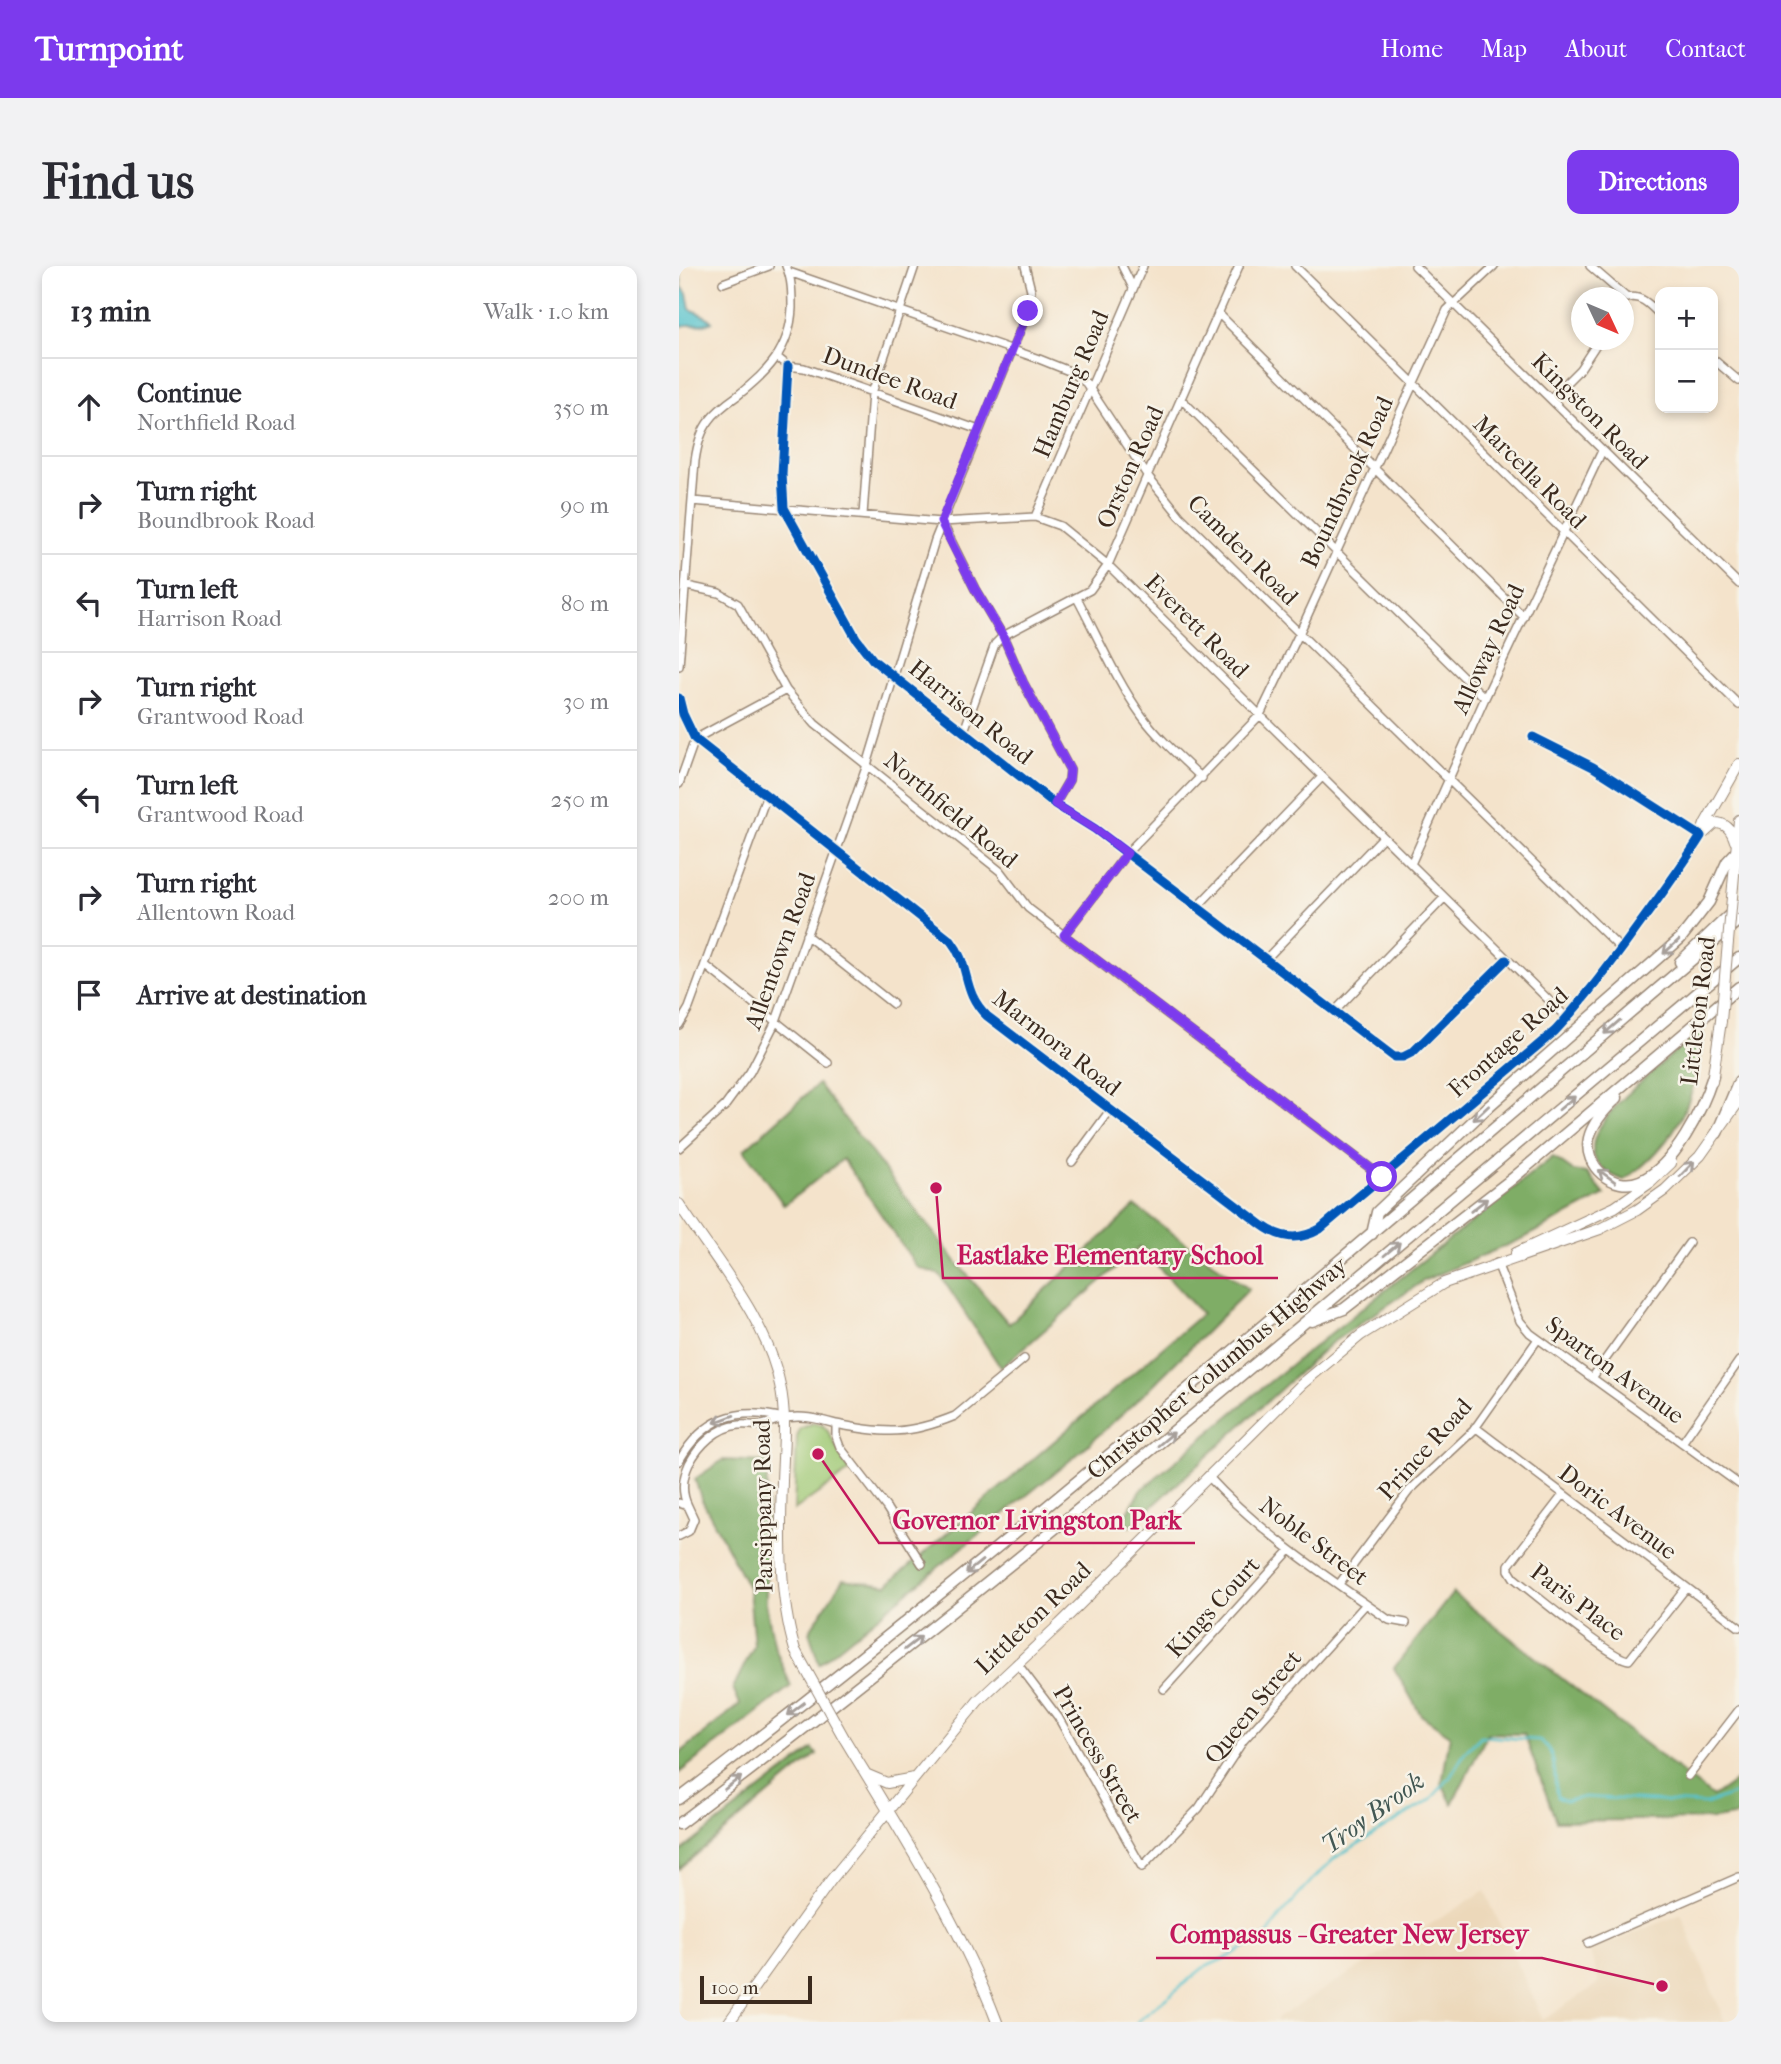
<!DOCTYPE html>
<meta charset="utf-8">
<style>
body{margin:0;font-family:"IM FELL French Canon",serif;background:#f2f2f3;color:#2b2b33}
.controls{position:absolute;right:21px;top:21px;display:grid;overflow:hidden;border-radius:14px;box-shadow:0 4px 10px #0003}
.controls button{width:63px;height:63px;display:grid;place-items:center;padding:0;border:0;border-bottom:2px solid #e1e1e2;background:#fff;color:#2b2b33;font:35px sans-serif}
.compass{position:absolute;left:892px;top:21px;width:63px;height:63px;border-radius:50%;background:#fff;box-shadow:0 4px 10px #0003;rotate:134deg}
.scale{position:absolute;left:21px;bottom:18px;width:112px;box-sizing:border-box;padding-left:7px;border:4px solid #3b2a1e;border-top:0;font-size:19px;line-height:24px;white-space:nowrap;color:#3b2a1e;-webkit-text-stroke:5px #f7f3e8;paint-order:stroke}
.stop{position:absolute;width:21px;height:21px;margin:-16px;border:5px solid #7c3aed;border-radius:50%;background:#fff}
.stop.end{background:#7c3aed;border-color:#fff;box-shadow:0 2px 7px #0008}
.list{margin:0;padding:0;list-style:none}
h2{display:flex;justify-content:space-between;align-items:center;height:91px;margin:0;padding:0 28px;font-size:30px}
h2 small{font-size:23px;font-weight:400;color:#7c7c81}
.list li{display:grid;grid-template-columns:46px 1fr auto;gap:21px;align-items:center;box-sizing:border-box;height:98px;padding:0 28px;border-top:2px solid #e1e1e2}
.list b{display:block;font-size:26px;white-space:nowrap}
.list p{margin:0;font-size:23px;white-space:nowrap;color:#7c7c81}
.list em{font-size:23px;font-style:normal;color:#7c7c81}
.icon{flex:none;width:38px;height:38px;fill:none;stroke:currentColor;stroke-width:2;stroke-linecap:round;stroke-linejoin:round}
.map{position:relative;flex:none;width:1060px;height:1756px;overflow:hidden;border-radius:14px}
header{display:flex;align-items:center;gap:42px;box-sizing:border-box;height:98px;padding:0 35px;background:#7c3aed;color:#fff}
header strong{font-size:33px}
nav{display:flex;gap:38px;margin-inline-start:auto;font-size:24px}
.intro{display:flex;align-items:center;justify-content:space-between;box-sizing:border-box;height:168px;padding:0 42px}
h1{margin:0;font-size:49px}
.button{padding:18px 32px;border-radius:14px;background:#7c3aed;color:#fff;font-size:24px;font-weight:700}
main{display:flex;gap:42px;padding:0 42px}
aside{flex:1;background:#fff;border-radius:14px;box-shadow:0 4px 10px #0003}
.map>svg:first-child{display:block}
.built{fill:#ecd8ba}
.green{fill:#9fc975;stroke:#6d7a4a;stroke-width:2}
.forest{fill:#7fad66;stroke:#5d6c42;stroke-width:2}
.water{fill:#56c3cd;stroke:#487676;stroke-width:2}
.lines{fill:none;stroke-linecap:round;stroke-linejoin:round}
.stream{stroke:#56c3cd;stroke-width:2.5}
.minor-casing{stroke:#988674;stroke-width:10}
.major-casing{stroke:#988674;stroke-width:12}
.highway-casing{stroke:#988674;stroke-width:13}
.minor{stroke:#fff;stroke-width:7}
.major{stroke:#fff;stroke-width:10}
.highway{stroke:#fff;stroke-width:10}
.major-bridge-casing{stroke:#988674;stroke-width:12;stroke-linecap:butt}
.major-bridge{stroke:#fff;stroke-width:10}
.cycleway-casing{stroke:#f7f3e8;stroke-width:13}
.cycleway{stroke:#0057b8;stroke-width:9}
.oneway{stroke:#a79f9a}
.route{stroke:#7c3aed;stroke-width:9}
.labels{text-anchor:middle;dominant-baseline:central;stroke-width:5;stroke-linejoin:round;paint-order:stroke}
.street-label{font-size:24px;fill:#3b2a1e;stroke:#f7f3e8}
.water-label{font-size:26px;font-style:italic;fill:#435853;stroke:#f7f3e8}
.leader{fill:none;stroke:#c2185b;stroke-width:2.5}
.callout-dot{fill:#c2185b;stroke:#f7f3e8;stroke-width:2.5}
.callout-label{font-size:26px;text-anchor:middle;font-weight:bold;fill:#c2185b;stroke:#f7f3e8;stroke-width:5;stroke-linejoin:round;paint-order:stroke}
</style>
<header>
<strong>Turnpoint</strong>
<nav><a>Home</a><a>Map</a><a>About</a><a>Contact</a></nav>
</header>
<div class="intro"><h1>Find us</h1><a class="button">Directions</a></div>
<main>
<aside>
<h2>13 min<small>Walk · 1.0 km</small></h2>
<ul class="list">
<li><svg class="icon" aria-label="ahead" viewBox="0 0 24 24"><path d="M12 20V5M6 11l6-6 6 6"/></svg><div><b>Continue</b><p>Northfield Road</p></div><em>350 m</em></li>
<li><svg class="icon" aria-label="right" viewBox="0 0 24 24"><path d="M7 20v-9h11M14 6l5 5-5 5"/></svg><div><b>Turn right</b><p>Boundbrook Road</p></div><em>90 m</em></li>
<li><svg class="icon" aria-label="left" viewBox="0 0 24 24"><path d="M17 20v-9H6M10 6l-5 5 5 5"/></svg><div><b>Turn left</b><p>Harrison Road</p></div><em>80 m</em></li>
<li><svg class="icon" aria-label="right" viewBox="0 0 24 24"><path d="M7 20v-9h11M14 6l5 5-5 5"/></svg><div><b>Turn right</b><p>Grantwood Road</p></div><em>30 m</em></li>
<li><svg class="icon" aria-label="left" viewBox="0 0 24 24"><path d="M17 20v-9H6M10 6l-5 5 5 5"/></svg><div><b>Turn left</b><p>Grantwood Road</p></div><em>250 m</em></li>
<li><svg class="icon" aria-label="right" viewBox="0 0 24 24"><path d="M7 20v-9h11M14 6l5 5-5 5"/></svg><div><b>Turn right</b><p>Allentown Road</p></div><em>200 m</em></li>
<li><svg class="icon" aria-label="arrive" viewBox="0 0 24 24"><path d="M6 21V4h12l-3 4 3 4H6"/></svg><div><b>Arrive at destination</b></div></li>
</ul>
</aside>
<div class="map">
<svg width="1060" height="1756" viewBox="0 0 1060 1756">
<rect width="100%" height="100%" fill="#f7f3e8"/>
<filter id="ink" filterUnits="userSpaceOnUse"><feTurbulence type="fractalNoise" baseFrequency=".0143" numOctaves="2"/><feDisplacementMap in="SourceGraphic" scale="14" xChannelSelector="R" yChannelSelector="G"/><feConvolveMatrix kernelMatrix="1 2 1 2 8 2 1 2 1" color-interpolation-filters="sRGB"/></filter>
<filter id="wash" filterUnits="userSpaceOnUse"><feTurbulence type="fractalNoise" baseFrequency=".00686" numOctaves="4" result="noise"/><feDisplacementMap in="SourceGraphic" scale="28" xChannelSelector="R" yChannelSelector="G"/><feGaussianBlur stdDeviation="1.57" result="paint"/><feColorMatrix in="noise" values="0 0 0 0 0 0 0 0 0 0 0 0 0 0 0 0 0 1.4 0 .05"/><feComposite in="paint" operator="in"/></filter>
<g filter="url(#wash)">
<rect width="100%" height="100%" fill="#f4e3cb"/>
<path class="built" d="M 806,1625 L 864,1754 L 920,1717 L 911,1685 L 1002,1648 L 1046,1756 L 596,1756 L 598,1752 Z"/>
<path class="green" d="M 134,1157 L 143,1159 L 148,1164 L 171,1205 L 115,1244 L 118,1171 L 121,1163 Z"/>
<path class="forest" d="M 1024,760 C 1019,827 1002,875 945,914 C 874,889 943,833 972,807 C 990,791 1007,776 1024,760 Z
M 139,818 L 279,998 L 330,1058 L 456,940 L 570,1023 L 466,1127 L 400,1187 L 140,1398 L 130,1366 L 164,1313 L 208,1319 L 523,1048 L 461,981 L 322,1102 L 261,1009 L 238,1001 L 164,893 L 105,939 L 65,884 Z
M 874,891 L 894,905 L 908,907 L 926,929 L 845,972 L 746,1014 L 651,1078 L 451,1261 L 445,1253 L 461,1225 L 583,1122 Z
M 44,1194 L 88,1196 L 87,1339 L 96,1382 L 112,1420 L 0,1507 L 0,1488 L 61,1438 L 54,1422 L 75,1380 L 70,1323 L 22,1232 L 16,1213 Z
M 774,1327 L 1034,1531 L 1060,1513 L 1060,1549 L 1037,1553 L 877,1555 L 845,1468 L 809,1467 L 773,1538 L 763,1517 L 771,1469 L 742,1449 L 715,1402 Z
M 134,1483 L 138,1488 L 0,1603 L 0,1587 Z"/>
<path class="water" d="M 0,0 L 3,21 L 8,28 L 11,43 L 28,51 L 33,56 C 21,61 12,56 0,61 Z"/>
<g class="lines">
<path class="stream" d="M 458,1756 L 524,1702 L 549,1691 L 589,1668 L 602,1649 L 634,1613 L 656,1592 L 751,1534 L 770,1513 L 787,1485 L 802,1470 L 860,1474 C 880,1486 874,1510 878,1531 L 887,1535 L 906,1531 L 1027,1538 L 1052,1529 L 1060,1524"/>
</g>
</g>
<g filter="url(#ink)">
<g class="lines">
<defs>
<path id="minor" d="M 443,0 L 454,22
M 616,0 L 1060,439
M 736,0 L 1060,318
M 911,0 L 948,32
M 110,6 L 360,93 L 390,105 L 407,117 L 468,209 L 501,250 L 942,683
M 44,17 L 90,0
M 948,32 C 962,28 972,40 981,49
M 539,47 L 845,351
M 99,92 L 109,100 L 125,102 L 300,164
M 1034,93 L 1060,115
M 109,100 L 103,208 L 105,242 L 177,372 L 194,394 L 376,538 L 416,563 L 715,791 L 724,791 L 734,786 L 827,694
M 872,132 L 901,103 L 920,74
M 502,133 L 806,432
M 13,235 L 262,256 L 356,251 L 381,260 L 429,299 L 888,752
M 184,249 L 193,127 L 236,0
M 356,251 L 464,0
M 263,256 L 296,323 L 324,370 L 344,416 L 391,504 L 390,514 L 376,538
M 8,320 L 40,327 L 59,338 L 107,424 L 136,458 L 321,605 L 349,642 L 703,911
M 398,332 C 419,371 437,414 463,450 C 480,473 502,492 523,512
M 0,400 L 16,195 C 18,181 21,166 30,155 C 37,145 48,137 58,130 C 89,106 111,83 113,42 C 113,28 113,13 107,0
M 0,432 L 4,448 L 16,473 L 272,675 C 292,700 282,725 308,750 L 583,959 C 602,973 620,975 641,963 L 876,765 C 905,734 931,699 957,663 C 979,633 1002,602 1022,570 L 914,501 L 854,471
M 285,465 L 316,378 L 324,370 L 411,324 L 429,299 L 560,0
M 0,518 L 16,473 L 107,424
M 732,598 L 806,432 L 923,185
M 518,641 L 643,511
M 127,669 L 214,738
M 385,669 L 448,587 L 581,449 L 620,368 L 768,44 L 815,0
M 587,693 L 704,571
M 26,699 L 149,797
M 655,746 L 765,632
M 0,759 L 10,742 L 88,529
M 0,882 L 46,840 L 71,806 L 97,755 L 188,499 L 256,274 L 349,45 L 352,24 L 346,0
M 393,896 L 432,843
M 818,997 L 841,1055 L 851,1067 L 1060,1218
M 913,1112 L 1010,977
M 157,1158 C 206,1168 229,1169 276,1150 L 345,1093
M 796,1161 L 1060,1361
M 1003,1177 L 1060,1095
M 0,1195 C 24,1153 57,1140 104,1152
M 529,1210 C 581,1267 647,1310 710,1354 L 727,1357
M 884,1229 L 830,1299 L 830,1304 L 835,1312 C 853,1326 934,1394 950,1394 L 1007,1322
M 0,1237 L 9,1240 L 15,1253 L 10,1265 L 0,1270
M 9,1240 C 2,1226 3,1213 10,1198 C 20,1179 38,1161 60,1159 C 67,1158 75,1160 82,1159 C 89,1158 96,1154 103,1153 C 122,1148 139,1153 157,1158 L 157,1170 L 161,1181 L 207,1241 L 243,1298
M 660,1318 L 730,1225 L 794,1165 L 859,1073
M 338,1397 L 379,1451 L 463,1601 L 520,1542 L 564,1475 L 687,1338
M 485,1423 L 611,1284
M 1009,1510 L 1060,1444
M 909,1677 L 1060,1611"/>
<path id="major" d="M 1025,567 L 1036,557 C 1048,557 1053,565 1056,575
M 1022,570 L 1026,558 L 1060,498
M 1054,620 L 1060,554
M 1033,816 L 1042,755
M 0,938 C 36,994 88,1053 101,1119 C 108,1150 104,1183 103,1215 C 101,1271 100,1331 116,1384
M 837,987 L 936,941 L 972,916 L 992,897
M 165,1472 C 220,1563 280,1656 318,1756
M 189,1509 L 208,1517 L 235,1512
M 50,1756 L 152,1614 L 299,1435 L 381,1358 L 623,1118 L 682,1069 L 765,1017 L 921,963 L 958,944 L 986,924 L 1021,890 L 1060,835"/>
<path id="highway" d="M 1001,696 L 1060,640
M 938,832 C 926,843 914,856 910,872 C 904,900 934,926 961,915 C 996,900 1023,844 1034,810
M 1038,867 L 1060,815
M 693,968 L 698,946 L 810,840 L 1002,672 L 1030,636 L 1048,596 L 1060,583
M 633,1055 L 665,1043 L 785,950 L 833,913 L 1060,721
M 0,1533 C 366,1255 709,950 1060,654
M 0,1558 C 364,1283 710,985 1060,692"/>
</defs>
<use href="#minor" class="minor-casing"/>
<use href="#major" class="major-casing"/>
<use href="#highway" class="highway-casing"/>
<use href="#minor" class="minor"/>
<use href="#major" class="major"/>
<use href="#highway" class="highway"/>
<defs>
<path id="major-bridge" d="M 1042,755 L 1054,620
M 116,1384 L 165,1472"/>
</defs>
<use href="#major-bridge" class="major-bridge-casing"/>
<use href="#major-bridge" class="major-bridge"/>
<defs>
<path id="cycleway" d="M 109,100 L 103,208 L 105,242 L 177,372 L 194,394 L 376,538 L 416,563 L 715,791 L 724,791 L 734,786 L 827,694
M 0,432 L 4,448 L 16,473 L 272,675 C 292,700 282,725 308,750 L 583,959 C 602,973 620,975 641,963 L 876,765 C 905,734 931,699 957,663 C 979,633 1002,602 1022,570 L 914,501 L 854,471"/>
</defs>
<use href="#cycleway" class="cycleway-casing"/>
<use href="#cycleway" class="cycleway"/>
</g>
<defs><path id="oneway-shaft" d="M-6 0H5M1.5-3L5.5 0L1.5 3" fill="none" stroke-width="1.6" stroke-linecap="round" stroke-linejoin="round" transform="scale(1.75)"/></defs>
<g class="oneway">
<use href="#oneway-shaft" transform="translate(992 681) rotate(138)"/>
<use href="#oneway-shaft" transform="translate(933 761) rotate(139)"/>
<use href="#oneway-shaft" transform="translate(888 837) rotate(-40)"/>
<use href="#oneway-shaft" transform="translate(802 847) rotate(137)"/>
<use href="#oneway-shaft" transform="translate(1008 903) rotate(-46)"/>
<use href="#oneway-shaft" transform="translate(928 910) rotate(-144)"/>
<use href="#oneway-shaft" transform="translate(800 939) rotate(-38)"/>
<use href="#oneway-shaft" transform="translate(713 983) rotate(-40)"/>
<use href="#oneway-shaft" transform="translate(45 1153) rotate(160)"/>
<use href="#oneway-shaft" transform="translate(487 1173) rotate(-40)"/>
<use href="#oneway-shaft" transform="translate(295 1301) rotate(141)"/>
<use href="#oneway-shaft" transform="translate(234 1377) rotate(-38)"/>
<use href="#oneway-shaft" transform="translate(117 1443) rotate(142)"/>
<use href="#oneway-shaft" transform="translate(54 1517) rotate(-37)"/>
</g>
</g>
<g class="lines" filter="url(#ink)">
<path class="route" d="M 349,45 L 262,256 L 296,323 L 324,370 L 344,416 L 391,504 L 390,514 L 376,538 L 416,563 L 448,587 L 385,669 L 703,911"/>
</g>
<g class="labels">
<g class="street-label">
<text transform="translate(211 112) rotate(20)">Dundee Road</text>
<text transform="translate(392 118) rotate(-67)">Hamburg Road</text>
<text transform="translate(911 145) rotate(45)">Kingston Road</text>
<text transform="translate(451 201) rotate(-66)">Orston Road</text>
<text transform="translate(851 206) rotate(45)">Marcella Road</text>
<text transform="translate(668 216) rotate(-65)">Boundbrook Road</text>
<text transform="translate(564 284) rotate(45)">Camden Road</text>
<text transform="translate(518 360) rotate(45)">Everett Road</text>
<text transform="translate(809 383) rotate(-65)">Alloway Road</text>
<text transform="translate(292 446) rotate(39)">Harrison Road</text>
<text transform="translate(272 544) rotate(40)">Northfield Road</text>
<text transform="translate(101 685) rotate(-70)">Allentown Road</text>
<text transform="translate(1019 745) rotate(-83)">Littleton Road</text>
<text transform="translate(829 776) rotate(-42)">Frontage Road</text>
<text transform="translate(378 777) rotate(38)">Marmora Road</text>
<text transform="translate(538 1102) rotate(-40)">Christopher Columbus Highway</text>
<text transform="translate(936 1104) rotate(36)">Sparton Avenue</text>
<text transform="translate(746 1183) rotate(-48)">Prince Road</text>
<text transform="translate(84 1240) rotate(-91)">Parsippany Road</text>
<text transform="translate(939 1246) rotate(37)">Doric Avenue</text>
<text transform="translate(635 1275) rotate(37)">Noble Street</text>
<text transform="translate(899 1336) rotate(37)">Paris Place</text>
<text transform="translate(534 1341) rotate(-48)">Kings Court</text>
<text transform="translate(354 1352) rotate(-44)">Littleton Road</text>
<text transform="translate(574 1441) rotate(-51)">Queen Street</text>
<text transform="translate(419 1488) rotate(60)">Princess Street</text>
</g>
<g class="water-label">
<text transform="translate(694 1547) rotate(-36)">Troy Brook</text>
</g>
</g>
<path class="leader" d="M257 922L264 1012H599M139 1188L200 1277H516M983 1720L863 1692H477"/>
<g class="callout-dot">
<circle cx="257" cy="922" r="7"/>
<circle cx="139" cy="1188" r="7"/>
<circle cx="983" cy="1720" r="7"/>
</g>
<g class="callout-label">
<text x="431" y="998">Eastlake Elementary School</text>
<text x="358" y="1263">Governor Livingston Park</text>
<text x="670" y="1677">Compassus - Greater New Jersey</text>
</g>
</svg>
<div class="controls">
<button>+</button>
<button>−</button>
</div>
<svg class="compass" viewBox="-18 -18 36 36"><path d="M0-13l5 13h-10z" fill="#e53935"/><path d="M0 13l5-13h-10z" fill="#7c7c81"/></svg>
<div class="scale">100 m</div>
<div class="stop" style="left:703px;top:911px"></div>
<div class="stop end" style="left:349px;top:45px"></div>
</div>
</main>
